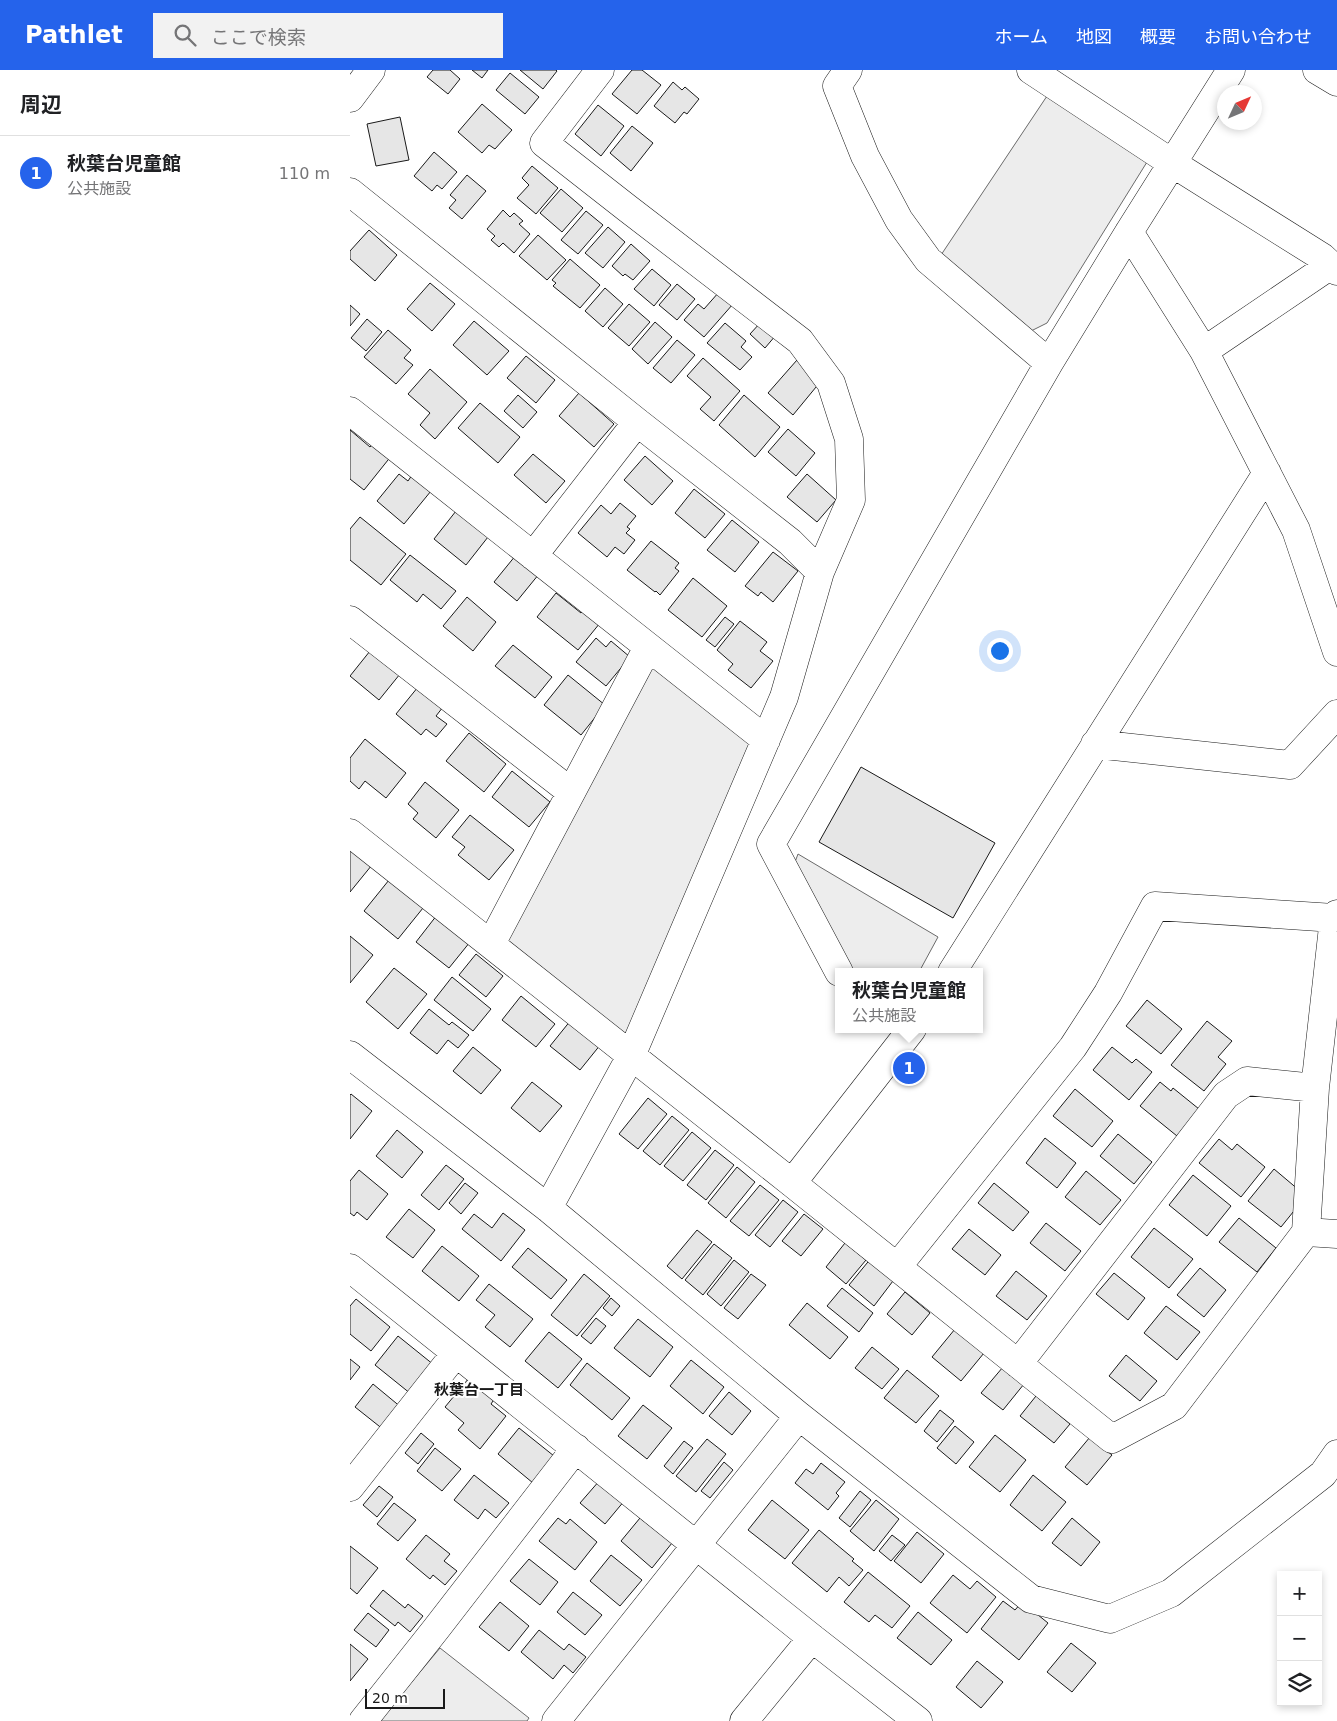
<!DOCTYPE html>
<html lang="ja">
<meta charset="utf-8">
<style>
body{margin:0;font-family:"DejaVu Sans","Noto Sans JP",sans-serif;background:#f2f2f2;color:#202124}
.controls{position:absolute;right:15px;bottom:15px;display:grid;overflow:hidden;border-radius:0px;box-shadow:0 2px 8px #0003}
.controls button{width:45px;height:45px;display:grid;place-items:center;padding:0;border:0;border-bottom:1px solid #e0e0e0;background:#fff;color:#202124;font:25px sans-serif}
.compass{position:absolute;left:867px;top:15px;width:45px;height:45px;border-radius:50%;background:#fff;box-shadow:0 2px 8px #0003;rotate:46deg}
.scale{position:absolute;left:15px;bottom:12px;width:80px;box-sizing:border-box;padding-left:5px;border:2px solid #1a1a1a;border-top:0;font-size:14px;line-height:18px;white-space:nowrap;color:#1a1a1a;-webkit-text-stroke:4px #fff;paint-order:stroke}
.you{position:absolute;left:649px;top:580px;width:18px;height:18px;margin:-12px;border:4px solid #fff;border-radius:50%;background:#1a73e8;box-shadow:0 0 0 8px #1a73e833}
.badge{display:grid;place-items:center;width:32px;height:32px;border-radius:50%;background:#2563eb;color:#fff;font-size:16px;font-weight:700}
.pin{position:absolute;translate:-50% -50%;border:2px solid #fff;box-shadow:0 1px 5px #0006}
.popup{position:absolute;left:485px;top:898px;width:148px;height:65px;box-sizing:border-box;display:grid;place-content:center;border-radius:0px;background:#fff;filter:drop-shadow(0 1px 4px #0005);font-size:16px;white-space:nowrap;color:#757577}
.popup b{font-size:19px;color:#202124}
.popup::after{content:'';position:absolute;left:50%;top:100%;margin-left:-10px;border:10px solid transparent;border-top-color:#fff}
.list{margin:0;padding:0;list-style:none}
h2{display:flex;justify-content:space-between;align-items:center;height:65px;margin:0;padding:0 20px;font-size:21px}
h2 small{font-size:16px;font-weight:400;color:#757577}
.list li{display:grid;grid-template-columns:32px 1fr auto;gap:15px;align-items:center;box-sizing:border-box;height:75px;padding:0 20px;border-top:1px solid #e0e0e0}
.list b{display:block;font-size:19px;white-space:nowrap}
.list p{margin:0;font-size:16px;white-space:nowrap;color:#757577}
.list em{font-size:16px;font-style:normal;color:#757577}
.icon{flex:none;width:28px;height:28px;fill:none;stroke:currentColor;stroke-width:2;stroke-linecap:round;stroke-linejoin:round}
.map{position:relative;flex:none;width:987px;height:1651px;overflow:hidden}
header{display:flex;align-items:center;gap:30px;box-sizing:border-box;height:70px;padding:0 25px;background:#2563eb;color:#fff}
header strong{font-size:24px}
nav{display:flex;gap:28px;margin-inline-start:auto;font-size:18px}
.search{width:350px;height:45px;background:#f2f2f2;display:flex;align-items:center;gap:12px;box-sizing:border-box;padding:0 18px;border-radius:0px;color:#757577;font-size:19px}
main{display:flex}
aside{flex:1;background:#fff}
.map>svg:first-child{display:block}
.green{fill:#ededed;stroke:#6a6a6a}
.building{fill:#e6e6e6;stroke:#1a1a1a}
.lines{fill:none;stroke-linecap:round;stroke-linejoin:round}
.minor-casing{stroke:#1a1a1a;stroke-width:29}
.minor{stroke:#fff;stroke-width:28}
.labels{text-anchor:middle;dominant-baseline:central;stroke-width:4;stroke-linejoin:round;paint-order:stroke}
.neighbourhood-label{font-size:15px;font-weight:bold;fill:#1a1a1a;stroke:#fff}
</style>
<header>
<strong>Pathlet</strong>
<div class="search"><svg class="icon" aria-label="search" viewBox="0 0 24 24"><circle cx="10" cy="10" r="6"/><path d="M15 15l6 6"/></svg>ここで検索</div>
<nav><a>ホーム</a><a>地図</a><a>概要</a><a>お問い合わせ</a></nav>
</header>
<main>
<aside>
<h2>周辺<small></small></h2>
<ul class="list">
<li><span class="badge">1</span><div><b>秋葉台児童館</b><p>公共施設</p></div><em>110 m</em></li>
</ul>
</aside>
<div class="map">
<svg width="987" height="1651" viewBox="0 0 987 1651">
<rect width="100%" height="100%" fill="#fff"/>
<path class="green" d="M 697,26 L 797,92 L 697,253 L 681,261 L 591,185 Z
M 298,577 L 416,670 L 281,986 L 141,874 Z
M 448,784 L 588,867 L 569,902 L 500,902 L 445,792 Z
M 90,1578 L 179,1648 L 177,1651 L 29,1651 Z"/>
<path class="building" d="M 83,0 L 100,0 L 110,9 L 98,24 L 77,7 Z
M 122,0 L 138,0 L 132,8 Z
M 170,0 L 206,0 L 207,1 L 193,19 Z
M 282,0 L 292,0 L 311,15 L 287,44 L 262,24 Z
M 160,3 L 189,27 L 175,44 L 146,20 Z
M 323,12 L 332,20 L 335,17 L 349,29 L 337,44 L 334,42 L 325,53 L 304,36 Z
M 132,34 L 162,60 L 145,79 L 139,75 L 132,83 L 108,62 Z
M 248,35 L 274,56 L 251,86 L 225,64 Z
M 50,47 L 59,90 L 26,96 L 17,54 Z
M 282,56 L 303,73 L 281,101 L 260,83 Z
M 84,82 L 107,102 L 92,119 L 87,115 L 82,121 L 64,106 Z
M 182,96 L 208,118 L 186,144 L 167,128 L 179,115 L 172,108 Z
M 117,105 L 136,121 L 112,149 L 99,138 L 106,130 L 100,125 Z
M 211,119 L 233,138 L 212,162 L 190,143 Z
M 153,140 L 160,147 L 164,143 L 173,151 L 169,154 L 180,164 L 164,183 L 153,173 L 149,177 L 141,170 L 145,166 L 137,159 Z
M 236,141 L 253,155 L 228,184 L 211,170 Z
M 258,157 L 275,172 L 253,198 L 235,183 Z
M 19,160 L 47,185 L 25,211 L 0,189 L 0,181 Z
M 188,165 L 216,190 L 197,210 L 169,186 Z
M 281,174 L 300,191 L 283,210 L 275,204 L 273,206 L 262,196 Z
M 220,189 L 250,215 L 230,238 L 203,216 L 206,213 L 202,210 Z
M 302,199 L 321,215 L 304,236 L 284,219 Z
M 80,213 L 105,234 L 82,261 L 57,239 Z
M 327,214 L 345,229 L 327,250 L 309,235 Z
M 255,218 L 273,234 L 253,257 L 235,241 Z
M 369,222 L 383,234 L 354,267 L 334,250 L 348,234 L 354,239 Z
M 279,234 L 300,252 L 279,276 L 258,258 Z
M 0,235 L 10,244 L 0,256 Z
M 17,249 L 32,262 L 16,281 L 1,268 Z
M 124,251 L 159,281 L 137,305 L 103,275 Z
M 305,252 L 322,267 L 298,294 L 282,279 Z
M 411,252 L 426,265 L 415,278 L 400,264 Z
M 375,253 L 396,271 L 391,277 L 402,287 L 390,300 L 357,273 Z
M 38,260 L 61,280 L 54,288 L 63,295 L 46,314 L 14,287 Z
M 327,270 L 345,285 L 321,313 L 303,298 Z
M 176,286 L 205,310 L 186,333 L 157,308 Z
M 353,288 L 390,321 L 364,351 L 350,339 L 361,327 L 337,306 Z
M 447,290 L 471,311 L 443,345 L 418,323 Z
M 80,299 L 117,332 L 85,369 L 70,355 L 80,343 L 58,324 Z
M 229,323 L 264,354 L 244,377 L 209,346 Z
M 168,325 L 187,342 L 173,358 L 154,341 Z
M 394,325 L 430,357 L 405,387 L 369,355 Z
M 130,333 L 170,367 L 148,393 L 108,358 Z
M 438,359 L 465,383 L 446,406 L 418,382 Z
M 0,360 L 20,377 L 25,371 L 42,385 L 14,420 L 0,409 Z
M 183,384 L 215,411 L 196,433 L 164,405 Z
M 295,386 L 323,411 L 302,435 L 274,410 Z
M 49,404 L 58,411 L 62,405 L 81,421 L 54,454 L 27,431 Z
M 457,404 L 486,430 L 467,452 L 437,427 Z
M 344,419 L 375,444 L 355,468 L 325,443 Z
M 270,433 L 286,446 L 277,457 L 280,459 L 276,463 L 285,470 L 274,484 L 265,477 L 257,487 L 228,463 L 251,435 L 261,444 Z
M 106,441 L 138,467 L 116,495 L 84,469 Z
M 10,447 L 56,484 L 31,515 L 0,490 L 0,459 Z
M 382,450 L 409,472 L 385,502 L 357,480 Z
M 301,471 L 329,493 L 325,498 L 329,501 L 310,525 L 306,521 L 305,522 L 277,500 Z
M 423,482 L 448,501 L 423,532 L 411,522 L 408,526 L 395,516 Z
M 60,485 L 106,521 L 91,539 L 73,524 L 67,532 L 40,510 Z
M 166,485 L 189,504 L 167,531 L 144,512 Z
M 343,508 L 377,536 L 352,567 L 318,540 Z
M 206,523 L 231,543 L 233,540 L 250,553 L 228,580 L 187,547 Z
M 117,527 L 146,552 L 123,581 L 93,556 Z
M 375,547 L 384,554 L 365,577 L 356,570 Z
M 390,551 L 417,572 L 410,581 L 423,591 L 401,618 L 378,600 L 383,594 L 367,580 Z
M 246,568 L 256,577 L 261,571 L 280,587 L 256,616 L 226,592 Z
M 163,575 L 202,607 L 185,628 L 145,596 Z
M 20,581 L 50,604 L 29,630 L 0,606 Z
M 218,605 L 255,635 L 231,665 L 194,635 Z
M 68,617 L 93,637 L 86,646 L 97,654 L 86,667 L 76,659 L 71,665 L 46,644 Z
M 119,663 L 156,694 L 134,722 L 96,691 Z
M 15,669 L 56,703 L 36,728 L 15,711 L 9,719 L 0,711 L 0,688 Z
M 511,697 L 645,773 L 603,848 L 469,772 Z
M 162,701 L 200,732 L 179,757 L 142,727 Z
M 75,712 L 109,740 L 86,768 L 63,749 L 68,743 L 58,734 Z
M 120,745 L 164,780 L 139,810 L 108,785 L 115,777 L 102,767 Z
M 0,769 L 26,790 L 0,822 Z
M 39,810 L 73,838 L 48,869 L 14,841 Z
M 87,845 L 120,872 L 99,898 L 66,872 Z
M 0,866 L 23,885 L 0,913 Z
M 126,884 L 153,906 L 136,927 L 109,905 Z
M 44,898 L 77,924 L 48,959 L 16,932 Z
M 102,907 L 141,939 L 123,961 L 84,930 Z
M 171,926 L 205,954 L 186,977 L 152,950 Z
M 797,930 L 832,959 L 811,984 L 776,956 Z
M 79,939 L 99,955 L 102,952 L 119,965 L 108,978 L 98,970 L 87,984 L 60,963 Z
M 221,950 L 251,974 L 230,1000 L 200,976 Z
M 857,951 L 882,971 L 868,987 L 876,994 L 854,1021 L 821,995 Z
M 123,977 L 151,1000 L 131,1024 L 103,1001 Z
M 762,977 L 782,993 L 786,989 L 802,1002 L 779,1030 L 743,1000 Z
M 182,1012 L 212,1036 L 190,1062 L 161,1038 Z
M 810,1012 L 821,1021 L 823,1018 L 849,1039 L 827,1066 L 790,1036 Z
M 725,1019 L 763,1051 L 742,1077 L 703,1046 Z
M 1,1024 L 22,1041 L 0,1069 L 0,1025 Z
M 298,1028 L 317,1044 L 288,1079 L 269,1064 Z
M 322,1046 L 339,1060 L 310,1095 L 293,1081 Z
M 47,1060 L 73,1082 L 52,1108 L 26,1086 Z
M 342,1062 L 361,1078 L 333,1111 L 314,1096 Z
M 768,1064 L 802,1092 L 784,1114 L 750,1086 Z
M 695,1068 L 726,1093 L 707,1118 L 676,1093 Z
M 869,1069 L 882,1080 L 887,1074 L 915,1097 L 891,1127 L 849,1093 Z
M 365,1080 L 384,1095 L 356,1130 L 337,1115 Z
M 96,1095 L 114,1109 L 89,1140 L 71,1125 Z
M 387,1097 L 405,1112 L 376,1148 L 358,1133 Z
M 924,1099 L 956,1126 L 931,1157 L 898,1131 Z
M 9,1100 L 38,1124 L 17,1150 L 7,1142 L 4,1146 L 0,1143 L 0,1111 Z
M 736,1101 L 771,1130 L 750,1155 L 715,1127 Z
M 843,1105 L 881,1136 L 857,1166 L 819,1135 Z
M 115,1113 L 128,1123 L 111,1144 L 99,1133 Z
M 644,1113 L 679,1142 L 663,1161 L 628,1133 Z
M 410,1115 L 429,1130 L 399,1166 L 380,1151 Z
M 433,1130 L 448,1142 L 420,1177 L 405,1165 Z
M 59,1139 L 85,1160 L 63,1188 L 36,1167 Z
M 153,1143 L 175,1160 L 151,1191 L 112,1159 L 124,1144 L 142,1158 Z
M 454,1144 L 473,1159 L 451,1186 L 432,1171 Z
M 889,1148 L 926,1178 L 907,1202 L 869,1172 Z
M 696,1153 L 731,1181 L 715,1201 L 680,1173 Z
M 804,1158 L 843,1189 L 819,1218 L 781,1187 Z
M 619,1159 L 651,1185 L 635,1205 L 602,1179 Z
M 347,1160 L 362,1172 L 332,1209 L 317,1196 Z
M 495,1173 L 516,1190 L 496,1214 L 476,1197 Z
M 364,1174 L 382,1188 L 353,1225 L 335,1210 Z
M 92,1176 L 129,1206 L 109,1231 L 72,1201 Z
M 178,1178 L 217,1210 L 201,1229 L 162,1197 Z
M 522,1187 L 546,1207 L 524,1236 L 499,1215 Z
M 384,1190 L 399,1202 L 371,1236 L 357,1224 Z
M 850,1198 L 876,1220 L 854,1247 L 827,1225 Z
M 666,1201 L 697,1226 L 677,1250 L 646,1226 Z
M 764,1203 L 795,1228 L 778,1250 L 746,1224 Z
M 234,1204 L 260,1226 L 227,1266 L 201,1245 Z
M 401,1204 L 416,1215 L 388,1249 L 374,1238 Z
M 139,1214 L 183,1249 L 160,1277 L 135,1257 L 145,1245 L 126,1230 Z
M 492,1218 L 523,1243 L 509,1262 L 477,1236 Z
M 555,1222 L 580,1243 L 562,1265 L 537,1244 Z
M 261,1228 L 270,1236 L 262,1246 L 253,1238 Z
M 6,1229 L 40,1257 L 21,1281 L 0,1264 L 0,1236 Z
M 457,1233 L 498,1267 L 480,1289 L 439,1255 Z
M 816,1236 L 850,1262 L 827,1290 L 794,1263 Z
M 246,1248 L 256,1256 L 241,1274 L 231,1266 Z
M 288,1249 L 323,1277 L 300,1307 L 264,1278 Z
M 605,1259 L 634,1283 L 611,1311 L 582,1287 Z
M 199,1262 L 232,1289 L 208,1318 L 175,1291 Z
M 48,1266 L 84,1295 L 61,1324 L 25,1295 Z
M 522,1277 L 549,1299 L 532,1319 L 505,1298 Z
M 776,1285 L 807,1311 L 790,1331 L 759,1306 Z
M 0,1289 L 10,1297 L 0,1310 Z
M 341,1290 L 374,1317 L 353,1344 L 320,1316 Z
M 237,1293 L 280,1328 L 262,1350 L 220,1315 Z
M 653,1297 L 674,1314 L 653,1340 L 631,1323 Z
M 557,1300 L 589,1326 L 566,1353 L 534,1328 Z
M 119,1308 L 145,1328 L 141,1334 L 156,1346 L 130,1379 L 108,1360 L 114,1353 L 95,1337 Z
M 23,1314 L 52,1338 L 34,1360 L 5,1337 Z
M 379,1322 L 401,1341 L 382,1365 L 359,1346 Z
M 686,1326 L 720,1354 L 704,1373 L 670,1346 Z
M 293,1335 L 322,1358 L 297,1389 L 268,1366 Z
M 590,1340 L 604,1351 L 587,1372 L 574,1361 Z
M 605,1356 L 624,1372 L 606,1394 L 587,1378 Z
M 169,1358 L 204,1386 L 183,1413 L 148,1384 Z
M 71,1363 L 84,1374 L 68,1394 L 55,1383 Z
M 645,1365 L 676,1390 L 650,1422 L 619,1397 Z
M 740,1367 L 762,1385 L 737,1415 L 715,1397 Z
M 357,1369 L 376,1384 L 346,1422 L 326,1406 Z
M 334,1371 L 343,1378 L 323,1404 L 314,1396 Z
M 85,1378 L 111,1399 L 92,1421 L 67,1401 Z
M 374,1392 L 383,1400 L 360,1428 L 351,1421 Z
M 471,1393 L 495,1412 L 486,1423 L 489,1426 L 478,1440 L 445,1413 L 456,1399 L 463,1404 Z
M 124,1405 L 159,1433 L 146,1448 L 135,1439 L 128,1449 L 104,1430 Z
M 683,1405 L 716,1432 L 692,1461 L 660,1435 Z
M 250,1410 L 275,1430 L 255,1454 L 230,1433 Z
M 29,1416 L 43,1427 L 27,1447 L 13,1435 Z
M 510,1421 L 521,1430 L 500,1457 L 489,1448 Z
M 422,1430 L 459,1460 L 435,1489 L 398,1460 Z
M 526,1430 L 549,1449 L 524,1481 L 500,1461 Z
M 44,1433 L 66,1450 L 48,1471 L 27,1454 Z
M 208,1448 L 216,1454 L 220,1449 L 247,1472 L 225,1500 L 189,1471 Z
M 290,1448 L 322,1473 L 302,1498 L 271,1471 Z
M 722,1448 L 750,1472 L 731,1496 L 702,1473 Z
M 469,1460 L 504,1489 L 502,1491 L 513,1500 L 499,1516 L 489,1507 L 477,1522 L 442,1493 Z
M 567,1462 L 594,1484 L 571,1513 L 544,1491 Z
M 76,1465 L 100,1484 L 94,1491 L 107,1501 L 95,1515 L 83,1505 L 80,1509 L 56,1489 Z
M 542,1465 L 555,1475 L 541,1491 L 529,1481 Z
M 0,1476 L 28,1498 L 7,1524 L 0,1518 Z
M 261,1485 L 292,1510 L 270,1536 L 240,1511 Z
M 179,1489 L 208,1512 L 190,1535 L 160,1511 Z
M 518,1502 L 560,1536 L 542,1558 L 525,1545 L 519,1552 L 494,1532 Z
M 603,1505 L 620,1519 L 627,1511 L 646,1527 L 617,1563 L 580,1533 Z
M 33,1520 L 55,1538 L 58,1534 L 73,1546 L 60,1562 L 48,1552 L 45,1556 L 20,1536 Z
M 223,1522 L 252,1545 L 235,1565 L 207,1542 Z
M 653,1531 L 665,1540 L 672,1532 L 698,1553 L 669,1590 L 631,1559 Z
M 150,1532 L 179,1556 L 159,1581 L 129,1557 Z
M 568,1542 L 602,1570 L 581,1595 L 547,1568 Z
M 18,1543 L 39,1560 L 26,1577 L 4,1560 Z
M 189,1560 L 214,1580 L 219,1574 L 236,1587 L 223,1603 L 214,1595 L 203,1609 L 171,1582 Z
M 721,1573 L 746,1593 L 722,1622 L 697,1602 Z
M 0,1574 L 18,1589 L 0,1611 Z
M 627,1591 L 653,1612 L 631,1638 L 606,1617 Z"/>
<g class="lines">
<defs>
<path id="minor" d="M 250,0 L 194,73 L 277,138 L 450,271 L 481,313 L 499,369 L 501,430 L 470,502
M 498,0 L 487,16 L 515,86 L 549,150 L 578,190 L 699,293
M 681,0 L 822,93 L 972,187 L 987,201
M 967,0 L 987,12
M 0,28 L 21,0
M 0,122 L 287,352 L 440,472 L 470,502 L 434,627 L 281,986 L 198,1138
M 779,162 L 854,281 L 946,460 L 987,582
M 854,281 L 981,195
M 0,341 L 416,670
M 183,486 L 287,352
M 0,550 L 221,722
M 745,674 L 940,695 L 987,644
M 0,763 L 442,1113 L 762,1369 L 824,1336 L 956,1162 L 965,1018 L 984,848 L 987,844
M 141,874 L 298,577
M 489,902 L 421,774 L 699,293 L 779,162 L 881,0
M 602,902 L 917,403
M 0,985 L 198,1138 L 449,1346 L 681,1529 L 760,1549 L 821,1523 L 973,1404 L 987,1384
M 442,1113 L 562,959
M 956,1162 L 987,1164
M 547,1197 L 723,977 L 758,923 L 805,836 L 984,848
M 0,1198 L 462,1568 L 568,1651
M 668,1294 L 876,1025 L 897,1011 L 965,1018
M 0,1417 L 106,1283
M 13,1651 L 86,1559 L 226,1378
M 206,1651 L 449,1346
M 394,1651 L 462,1568"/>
</defs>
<use href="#minor" class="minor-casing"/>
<use href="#minor" class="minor"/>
</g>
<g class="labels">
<g class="neighbourhood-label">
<text x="129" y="1320">秋葉台一丁目</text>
</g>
</g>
</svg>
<div class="controls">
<button>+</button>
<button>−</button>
<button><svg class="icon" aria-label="layers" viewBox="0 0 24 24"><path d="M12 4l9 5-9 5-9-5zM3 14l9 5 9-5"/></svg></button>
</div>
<svg class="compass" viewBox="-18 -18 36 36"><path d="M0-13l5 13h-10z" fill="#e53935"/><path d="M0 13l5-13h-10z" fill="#757577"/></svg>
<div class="scale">20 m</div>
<div class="you"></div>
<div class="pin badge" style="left:559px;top:998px">1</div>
<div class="popup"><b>秋葉台児童館</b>公共施設</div>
</div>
</main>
